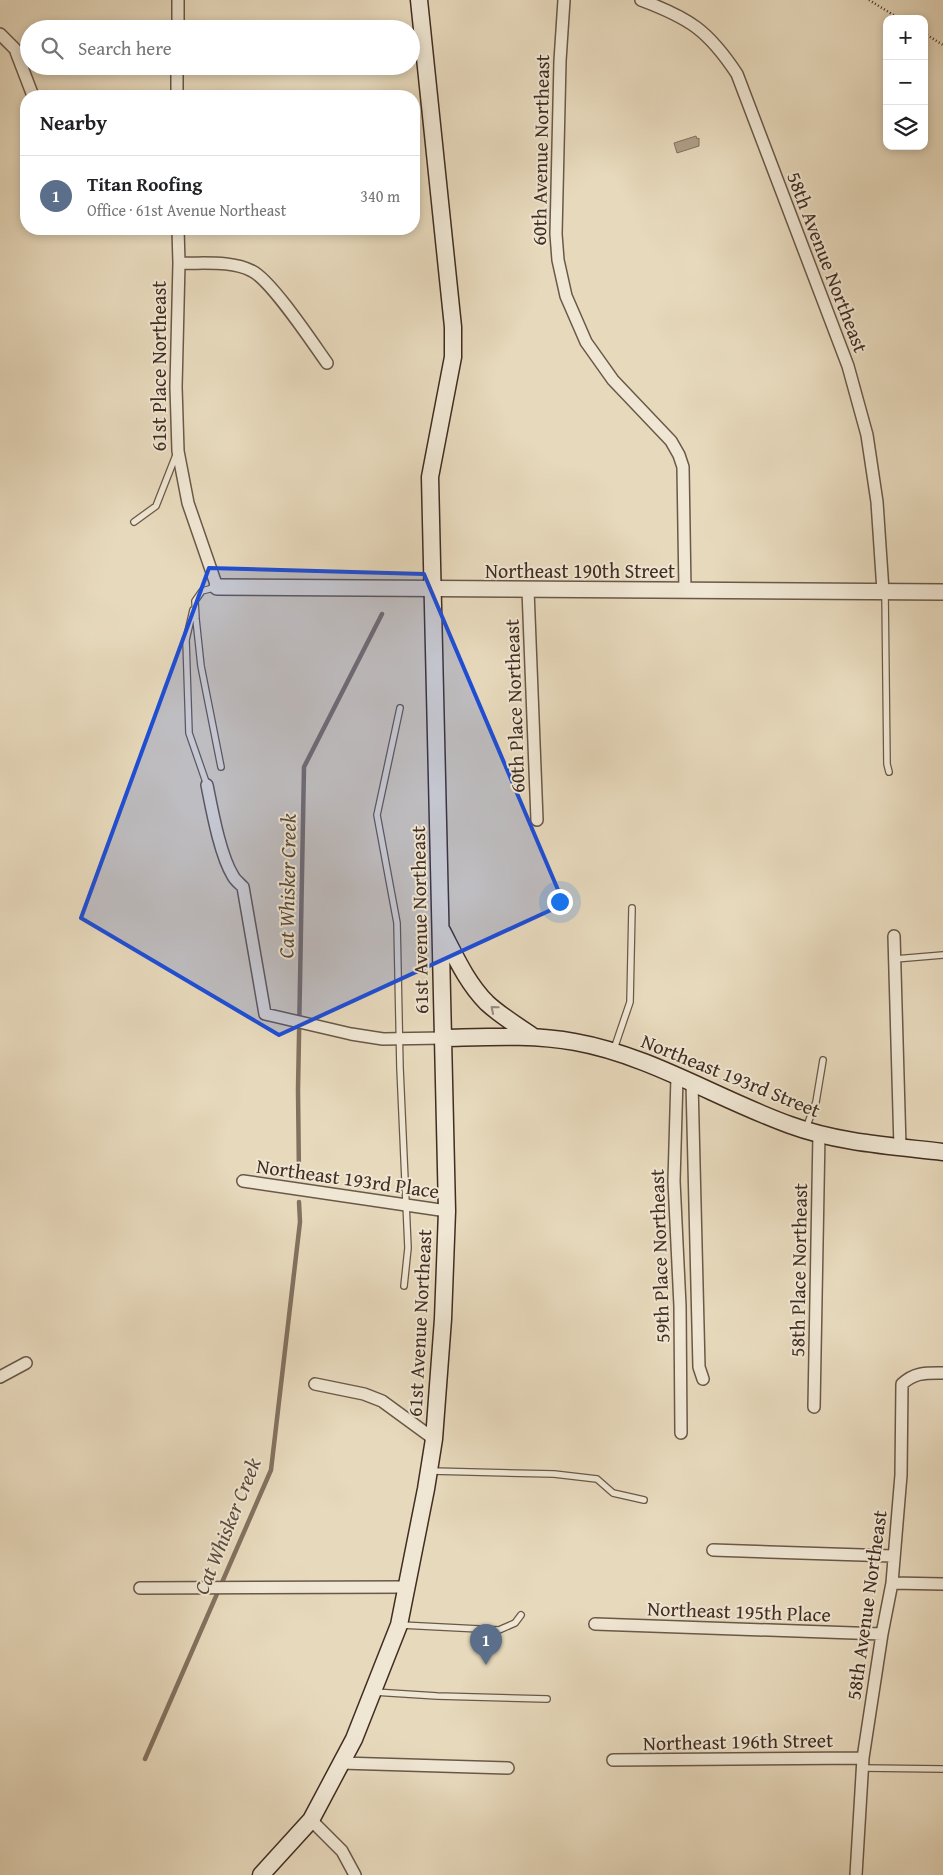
<!DOCTYPE html>
<meta charset="utf-8">
<style>
body{margin:0;font-family:"Gentium Book Plus",serif;background:#f6f6f6;color:#202124}
.controls{position:absolute;right:15px;top:15px;display:grid;overflow:hidden;border-radius:10px;box-shadow:0 2px 8px #0003}
.controls button{width:45px;height:45px;display:grid;place-items:center;padding:0;border:0;border-bottom:1px solid #e0e0e0;background:#fff;color:#202124;font:25px sans-serif}
.you{position:absolute;left:559px;top:901px;width:18px;height:18px;margin:-12px;border:4px solid #fff;border-radius:50%;background:#1a73e8;box-shadow:0 0 0 8px #1a73e833}
.badge{display:grid;place-items:center;width:32px;height:32px;border-radius:50%;background:#b45309;color:#fff;font-size:16px;font-weight:700}
.pin{position:absolute;translate:-50% -41px;filter:drop-shadow(0 1px 2px #0008)}
.pin::after{content:'';position:absolute;top:26px;width:18px;height:15px;background:inherit;clip-path:polygon(0 0,100% 0,50% 100%)}
.list{margin:0;padding:0;list-style:none}
h2{display:flex;justify-content:space-between;align-items:center;height:65px;margin:0;padding:0 20px;font-size:21px}
h2 small{font-size:16px;font-weight:400;color:#757577}
.list li{display:grid;grid-template-columns:32px 1fr auto;gap:15px;align-items:center;box-sizing:border-box;height:80px;padding:0 20px;border-top:1px solid #e0e0e0}
.list b{display:block;font-size:19px;white-space:nowrap}
.list p{margin:0;font-size:16px;white-space:nowrap;color:#757577}
.list em{font-size:16px;font-style:normal;color:#757577}
.icon{flex:none;width:28px;height:28px;fill:none;stroke:currentColor;stroke-width:2;stroke-linecap:round;stroke-linejoin:round}
.map{position:relative;flex:none;width:943px;height:1875px;overflow:hidden}
.search{position:absolute;background:#fff;box-shadow:0 2px 8px #0003;left:20px;top:20px;width:400px;height:55px;display:flex;align-items:center;gap:12px;box-sizing:border-box;padding:0 18px;border-radius:28px;color:#757577;font-size:19px}
.panel{position:absolute;background:#fff;box-shadow:0 2px 8px #0003;left:20px;top:90px;width:400px;height:145px;border-radius:20px}
.map>svg:first-child{display:block}
.water{fill:#af9f88;stroke:#83715f}
.lines{fill:none;stroke-linecap:round;stroke-linejoin:round}
.stream{stroke:#83715f;stroke-width:4.5}
.service-casing{stroke:#6a5848;stroke-width:8}
.minor-casing{stroke:#6a5848;stroke-width:14}
.tertiary-casing{stroke:#6a5848;stroke-width:18}
.secondary-casing{stroke:#412d22;stroke-width:19}
.path{stroke:#412d22;stroke-width:2.5;stroke-dasharray:1 2.5;stroke-linecap:butt}
.service{stroke:#efe6d3;stroke-width:5.5}
.minor{stroke:#efe6d3;stroke-width:11}
.tertiary{stroke:#efe6d3;stroke-width:15}
.secondary{stroke:#efe6d3;stroke-width:16}
.oneway{stroke:#988a7a}
.marked{fill:#1d4ed8;fill-opacity:0.2;stroke:#1d4ed8;stroke-width:4;stroke-linejoin:round}
.labels{text-anchor:middle;dominant-baseline:central;stroke-width:4;stroke-linejoin:round;paint-order:stroke}
.street-label{font-size:20px;fill:#412d22;stroke:#efe6d3}
.water-label{font-size:21px;font-style:italic;fill:#5c4a3c;stroke:#efe6d3}
</style>
<div class="map">
<svg width="943" height="1875" viewBox="0 0 943 1875">
<rect width="100%" height="100%" fill="#e7d9bc"/>
<filter id="stains"><feTurbulence type="fractalNoise" baseFrequency=".004" numOctaves="4"/><feColorMatrix values="0 0 0 0 .2 0 0 0 0 .09 0 0 0 0 .02 0 0 0 .5 -.17"/></filter>
<radialGradient id="worn" r=".72"><stop offset=".6" stop-color="#630" stop-opacity="0"/><stop offset="1" stop-color="#630" stop-opacity=".3"/></radialGradient>
<path class="water" d="M 696,136 L 697,139 L 699,138 L 699,146 L 677,153 L 674,143 Z"/>
<g class="lines">
<path class="stream" d="M 299,1177 L 298,1090 L 304,767 L 382,614
M 145,1759 L 271,1470 L 300,1222 L 299,1202"/>
<defs>
<path id="service" d="M 134,522 L 156,506 L 176,455
M 217,587 L 202,591 L 195,601 L 196,619 L 201,666 L 221,767
M 885,592 L 887,764 L 889,772
M 193,610 L 186,640 L 189,733 L 207,785
M 400,708 L 377,815 L 397,923 L 400,1068 L 408,1248 L 404,1286
M 895,959 L 943,955
M 614,1049 L 630,1002 L 632,908
M 806,1128 L 816,1102 L 823,1060
M 431,1471 L 554,1474 L 597,1479 L 613,1493 L 644,1500
M 401,1625 L 499,1630 L 515,1623 L 521,1615
M 374,1692 L 437,1696 L 547,1699
M 863,1768 L 943,1769"/>
<path id="minor" d="M 564,0 L 560,61 L 556,234 L 558,260 L 566,296 L 586,342 L 613,380 L 671,441 L 679,455 L 683,467 L 685,591
M 641,0 C 689,18 708,30 737,74 L 848,366 L 867,435 L 877,502 L 883,591
M 178,29 L 178,0
M 0,34 L 15,49 L 33,96
M 177,96 L 177,66
M 178,229 L 179,263 L 176,387 L 178,451 L 188,503 L 217,587
M 179,263 C 202,264 231,260 252,271 C 271,280 312,342 327,363
M 528,590 L 537,820
M 207,785 C 212,810 220,855 233,876 C 235,880 240,884 243,887 L 265,1014 L 351,1034 L 383,1039 L 443,1038
M 894,936 L 900,1147
M 677,1077 L 674,1181 L 680,1306 L 681,1433
M 692,1083 L 699,1367 L 703,1379
M 243,1181 L 447,1211
M 0,1377 L 26,1363
M 315,1384 L 364,1394 L 382,1401 L 434,1439
M 814,1407 L 819,1134
M 713,1550 L 893,1556
M 892,1583 L 943,1584
M 140,1588 L 407,1587
M 595,1624 L 882,1634
M 613,1760 L 863,1758
M 341,1763 L 508,1768
M 311,1820 L 342,1851 L 355,1875
M 856,1875 L 863,1758 L 882,1634 L 892,1583 L 901,1475 L 902,1384 C 915,1372 926,1373 943,1373"/>
<path id="tertiary" d="M 217,587 L 943,592"/>
<path id="secondary" d="M 442,931 C 455,956 467,983 487,1003 C 501,1016 518,1026 534,1037
M 443,1038 C 487,1037 532,1034 575,1042 C 649,1055 720,1100 790,1125 C 839,1143 892,1146 943,1152
M 261,1875 L 311,1820 L 354,1739 L 399,1625 L 426,1489 L 434,1439 L 443,1319 L 447,1211 L 430,477 L 453,357 L 453,327 L 419,0"/>
</defs>
<use href="#service" class="service-casing"/>
<use href="#minor" class="minor-casing"/>
<use href="#tertiary" class="tertiary-casing"/>
<use href="#secondary" class="secondary-casing"/>
<path class="path" d="M 869,0 L 900,19
M 924,33 L 943,45"/>
<use href="#service" class="service"/>
<use href="#minor" class="minor"/>
<use href="#tertiary" class="tertiary"/>
<use href="#secondary" class="secondary"/>
</g>
<defs><path id="oneway-chevron" d="M-2-3.5L2.5 0L-2 3.5" fill="none" stroke-width="1.6" stroke-linecap="round" stroke-linejoin="round" transform="scale(1.25)"/></defs>
<use class="oneway" href="#oneway-chevron" transform="translate(494 1009) rotate(-140)"/>
<path class="marked" d="M 209,568 L 424,574 L 564,904 L 279,1035 L 81,918 Z"/>
<g class="labels">
<g class="street-label">
<text transform="translate(540 150) rotate(-89)">60th Avenue Northeast</text>
<text transform="translate(828 262) rotate(69)">58th Avenue Northeast</text>
<text transform="translate(158 366) rotate(-90)">61st Place Northeast</text>
<text x="580" y="570">Northeast 190th Street</text>
<text transform="translate(514 706) rotate(-92)">60th Place Northeast</text>
<text transform="translate(419 920) rotate(-91)">61st Avenue Northeast</text>
<text transform="translate(731 1075) rotate(22)">Northeast 193rd Street</text>
<text transform="translate(348 1178) rotate(8)">Northeast 193rd Place</text>
<text transform="translate(659 1256) rotate(-92)">59th Place Northeast</text>
<text transform="translate(798 1270) rotate(-89)">58th Place Northeast</text>
<text transform="translate(419 1323) rotate(-87)">61st Avenue Northeast</text>
<text transform="translate(866 1605) rotate(-82)">58th Avenue Northeast</text>
<text transform="translate(739 1611) rotate(2)">Northeast 195th Place</text>
<text transform="translate(738 1741) rotate(-1)">Northeast 196th Street</text>
</g>
<g class="water-label">
<text transform="translate(287 886) rotate(-89)">Cat Whisker Creek</text>
<text transform="translate(227 1526) rotate(-68)">Cat Whisker Creek</text>
</g>
</g>
<rect width="100%" height="100%" filter="url(#stains)"/>
<rect width="100%" height="100%" fill="url(#worn)"/>
</svg>
<div class="controls">
<button>+</button>
<button>−</button>
<button><svg class="icon" aria-label="layers" viewBox="0 0 24 24"><path d="M12 4l9 5-9 5-9-5zM3 14l9 5 9-5"/></svg></button>
</div>
<div class="you"></div>
<div class="pin badge" style="left:486px;top:1665px;background:#5c6f8a">1</div>
<div class="search"><svg class="icon" aria-label="search" viewBox="0 0 24 24"><circle cx="10" cy="10" r="6"/><path d="M15 15l6 6"/></svg>Search here</div>
<section class="panel">
<h2>Nearby<small></small></h2>
<ul class="list">
<li><span class="badge" style="background:#5c6f8a">1</span><div><b>Titan Roofing</b><p>Office · 61st Avenue Northeast</p></div><em>340 m</em></li>
</ul>
</section>
</div>
